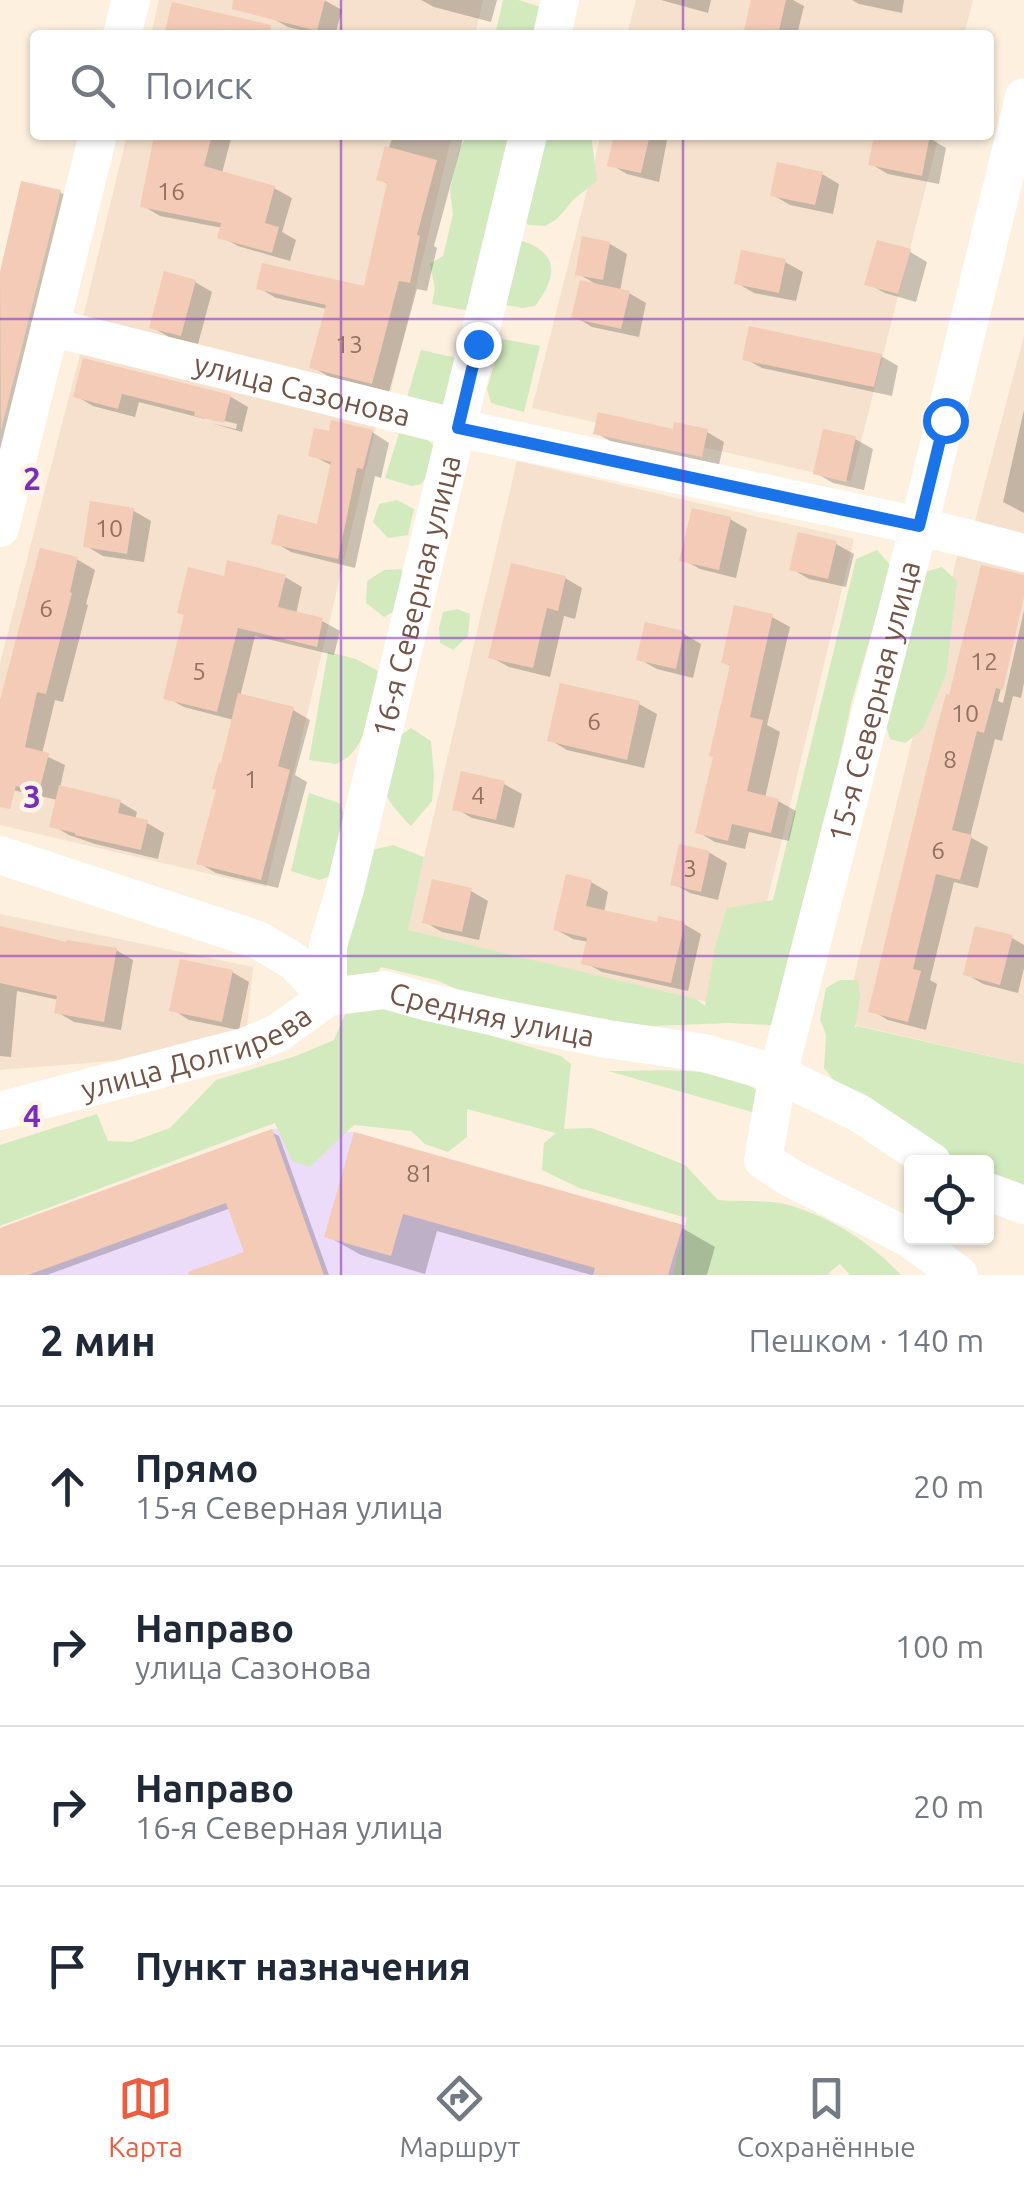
<!DOCTYPE html>
<html lang="ru">
<meta charset="utf-8">
<style>
body{margin:0;font-family:Ubuntu,sans-serif;background:#f2f2f3;color:#1f2937}
.controls{position:absolute;right:30px;bottom:30px;display:grid;overflow:hidden;border-radius:10px;box-shadow:0 2px 8px #0004}
.controls button{width:90px;height:90px;display:grid;place-items:center;padding:0;border:0;border-bottom:2px solid #e0e1e3;background:#fff;color:#1f2937;font:50px sans-serif}
.stop{position:absolute;width:30px;height:30px;margin:-22px;border:8px solid #1a73e8;border-radius:50%;background:#fff}
.stop.end{background:#1a73e8;border-color:#fff;box-shadow:0 2px 10px #0008}
.list{margin:0;padding:0;list-style:none}
h2{display:flex;justify-content:space-between;align-items:center;height:130px;margin:0;padding:0 40px;font-size:42px}
h2 small{font-size:32px;font-weight:400;color:#747a83}
.list li{display:grid;grid-template-columns:65px 1fr auto;gap:30px;align-items:center;box-sizing:border-box;height:160px;padding:0 40px;border-top:2px solid #e0e1e3}
.list b{display:block;font-size:38px;white-space:nowrap}
.list p{margin:0;font-size:32px;white-space:nowrap;color:#747a83}
.list em{font-size:32px;font-style:normal;color:#747a83}
.icon{flex:none;width:55px;height:55px;fill:none;stroke:currentColor;stroke-width:2;stroke-linecap:round;stroke-linejoin:round}
.map{position:relative;flex:none;width:1024px;height:1275px;overflow:hidden}
.search{position:absolute;background:#fff;box-shadow:0 2px 8px #0004;left:30px;right:30px;top:30px;height:110px;display:flex;align-items:center;gap:25px;box-sizing:border-box;padding:0 35px;border-radius:10px;color:#747a83;font-size:38px}
.sheet{height:770px;background:#fff}
nav{display:flex;justify-content:space-around;align-items:center;box-sizing:border-box;height:140px;border-top:2px solid #e0e1e3;background:#fff;font-size:28px;color:#747a83}
nav a{display:grid;justify-items:center;gap:5px}
nav .on{color:#ec5d3f}
.map>svg:first-child{display:block}
.residential{fill:#f5e1cd}
.education{fill:#eddcf9}
.green{fill:#d2eabe}
.shadow{fill:#0003}
.building{fill:#f3cbb6}
.lines{fill:none;stroke-linecap:round;stroke-linejoin:round}
.minor{stroke:#fff;stroke-width:38}
.route{stroke:#1a73e8;stroke-width:12}
.grid{fill:none;stroke:#7b2cbf;stroke-width:2.5;stroke-opacity:0.55}
.labels{text-anchor:middle;dominant-baseline:central;stroke-width:9;stroke-linejoin:round;paint-order:stroke}
.number-label{font-size:25px;fill:#947262}
.street-label{font-size:30px;fill:#745446;stroke:#fff4e6}
.grid-label{font-size:32px;text-anchor:middle;font-weight:bold;fill:#7b2cbf;stroke:#fff4e6;stroke-width:9;stroke-linejoin:round;paint-order:stroke}
</style>
<div class="map">
<svg width="1024" height="1275" viewBox="0 0 1024 1275">
<rect width="100%" height="100%" fill="#fdf0df"/>
<path class="residential" d="M 159,0 L 483,0 L 475,35 L 151,35 Z
M 636,0 L 973,0 L 964,35 L 627,35 Z
M 127,135 L 452,135 L 389,399 L 82,321 Z
M 601,135 L 939,135 L 851,481 L 532,408 Z
M 1024,336 L 1024,540 L 973,528 Z
M 83,343 L 378,418 L 266,887 L 0,825 L 0,663 Z
M 517,461 L 854,539 L 741,1010 L 407,930 Z
M 959,549 L 1024,564 L 1024,1064 L 843,1022 Z
M 0,914 L 253,967 L 247,1026 L 150,1058 L 0,1070 Z"/>
<path class="education" d="M 272,1129 L 354,1132 L 683,1225 L 807,1252 L 831,1275 L 0,1275 L 0,1228 Z"/>
<path class="green" d="M 503,0 L 518,0 L 548,9 L 542,35 L 495,35 Z
M 467,135 L 518,135 L 476,312 L 432,304 L 435,288 L 430,264 L 443,256 L 453,214 L 450,190 L 459,150 Z
M 540,135 L 591,135 L 597,181 L 574,199 L 557,219 L 545,226 L 528,225 L 521,215 Z
M 519,240 C 560,252 558,276 535,306 L 522,308 L 501,304 Z
M 502,339 L 540,346 L 524,412 L 491,403 L 487,389 Z
M 421,350 L 462,359 L 445,414 L 405,404 Z
M 401,427 L 424,437 L 443,453 L 421,484 L 412,486 L 385,478 Z
M 397,500 L 414,509 L 408,535 L 388,538 L 373,522 L 379,504 Z
M 877,550 L 891,566 L 851,704 L 788,1016 L 770,1025 L 729,1023 L 654,1026 L 619,1023 L 473,996 L 436,980 L 381,967 L 374,979 L 348,979 L 338,968 L 364,852 L 393,845 L 424,857 L 408,930 L 696,999 L 705,1006 L 715,947 L 727,908 L 773,900 L 856,559 Z
M 942,567 L 957,581 L 946,675 L 922,730 L 905,743 L 890,739 L 884,719 L 921,573 Z
M 401,569 L 409,585 L 396,610 L 384,617 L 366,603 L 367,581 L 384,570 Z
M 457,609 L 470,614 L 468,636 L 453,650 L 440,643 L 439,628 L 443,612 Z
M 328,652 L 356,659 L 378,671 C 374,694 368,740 350,755 C 346,759 341,761 336,764 L 309,760 Z
M 411,728 L 431,741 L 434,776 L 432,801 L 411,826 C 380,794 380,788 387,745 Z
M 309,793 L 339,803 L 346,819 L 334,875 L 319,880 L 291,871 Z
M 840,980 L 858,980 L 860,997 L 855,1028 L 857,1026 L 1024,1064 L 1024,1197 L 987,1180 L 986,1162 L 949,1162 L 838,1086 L 824,1068 L 826,1035 L 820,1019 L 826,988 Z
M 379,1004 L 435,1023 L 464,1021 L 489,1035 L 561,1056 L 571,1064 L 564,1129 L 592,1128 L 685,1165 L 718,1200 C 740,1202 767,1199 789,1205 C 832,1218 870,1242 901,1275 L 850,1275 L 840,1264 L 826,1275 L 673,1275 L 687,1218 L 579,1188 L 542,1170 L 544,1143 L 556,1133 L 467,1109 L 467,1137 L 448,1152 L 425,1144 L 411,1131 L 354,1125 L 310,1167 L 292,1161 L 275,1123 L 0,1226 L 0,1145 L 97,1114 L 108,1141 L 131,1142 L 170,1128 L 216,1080 L 296,1056 L 334,1040 L 348,1007 Z
M 608,1071 C 657,1071 714,1064 757,1090 L 757,1110 L 752,1112 Z"/>
<path class="shadow" d="M 275,0 L 324,0 L 342,10 L 335,35 L 319,35 L 288,27 L 270,17 Z
M 421,0 L 497,0 L 491,22 L 434,7 Z
M 661,0 L 711,0 L 708,13 Z
M 753,0 L 793,0 L 804,6 L 797,35 L 755,35 L 746,30 Z
M 852,0 L 904,0 L 902,13 L 859,4 Z
M 153,135 L 232,135 L 222,173 L 274,188 L 292,198 L 282,232 L 296,240 L 290,261 L 238,246 L 220,236 L 223,228 L 160,216 L 143,206 L 156,137 Z
M 393,135 L 464,135 L 434,246 L 437,248 L 427,291 L 417,289 L 389,392 L 330,377 L 312,367 L 327,309 L 276,298 L 259,288 L 366,289 L 389,185 L 379,179 Z
M 617,135 L 668,135 L 659,182 L 627,174 L 610,164 Z
M 877,135 L 913,135 L 929,138 L 946,148 L 939,184 L 888,174 L 871,164 Z
M 822,174 L 839,184 L 833,214 L 790,205 L 773,195 Z
M 23,184 L 60,192 L 86,207 L 0,538 L 0,283 Z
M 610,244 L 627,254 L 620,291 L 629,293 L 646,303 L 639,337 L 592,327 L 574,316 L 599,286 L 577,273 Z
M 910,252 L 927,262 L 916,302 L 885,293 L 867,283 Z
M 743,253 L 785,262 L 803,272 L 796,301 L 754,293 L 737,283 Z
M 195,282 L 212,292 L 198,344 L 169,337 L 152,327 Z
M 881,356 L 898,366 L 892,396 L 762,368 L 744,358 Z
M 85,361 L 231,397 L 248,407 L 242,432 L 211,423 L 236,429 L 237,424 L 201,415 L 205,419 L 139,402 L 135,417 L 93,406 L 76,396 Z
M 1024,410 L 1024,513 L 1003,502 Z
M 372,432 L 389,443 L 381,478 L 375,476 L 355,568 L 291,552 L 274,542 L 319,527 L 333,466 L 311,455 Z
M 707,432 L 724,442 L 719,465 L 614,443 L 596,433 Z
M 825,432 L 855,439 L 873,449 L 864,490 L 833,483 L 816,473 Z
M 92,504 L 134,511 L 151,521 L 144,562 L 103,556 L 86,546 Z
M 730,519 L 747,529 L 736,578 L 700,569 L 682,559 Z
M 836,544 L 854,554 L 846,587 L 809,579 L 792,569 Z
M 42,551 L 78,560 L 95,570 L 86,604 L 88,605 L 63,702 L 55,700 L 42,754 L 65,765 L 60,788 L 120,802 L 137,812 L 135,820 L 147,823 L 164,833 L 158,859 L 95,844 L 69,835 L 52,825 L 58,800 L 8,789 L 0,784 L 0,711 Z
M 285,577 L 302,587 L 296,614 L 322,621 L 340,631 L 334,655 L 255,636 L 240,697 L 293,710 L 310,720 L 295,775 L 307,782 L 278,888 L 216,873 L 199,863 L 234,720 L 184,707 L 166,697 L 226,579 Z
M 1024,577 L 1024,588 L 998,701 L 1003,703 L 1024,610 L 1024,683 L 1021,698 L 1013,696 L 1002,741 L 995,739 L 970,837 L 988,847 L 978,888 L 954,882 L 930,980 L 937,984 L 926,1030 L 888,1020 L 871,1010 Z
M 565,578 L 582,588 L 575,619 L 564,616 L 550,677 L 509,667 L 491,657 Z
M 736,608 L 772,617 L 790,627 L 767,725 L 780,732 L 765,798 L 778,801 L 796,811 L 789,841 L 749,832 L 745,849 L 715,842 L 698,832 L 732,667 L 724,662 Z
M 647,625 L 684,634 L 701,644 L 693,678 L 657,669 L 639,659 Z
M 639,704 L 657,714 L 644,768 L 567,750 L 550,740 Z
M 504,784 L 522,794 L 514,828 L 472,818 L 455,808 Z
M 681,847 L 710,853 L 727,863 L 718,900 L 690,893 L 672,883 Z
M 591,882 L 608,892 L 604,912 L 658,925 L 684,924 L 701,934 L 688,991 L 602,972 L 584,962 L 589,942 L 573,939 L 555,929 Z
M 471,891 L 488,901 L 479,940 L 442,932 L 425,922 Z
M 0,929 L 68,946 L 116,950 L 133,960 L 121,1030 L 74,1022 L 57,1012 L 59,1000 L 17,991 L 11,1057 L 0,1056 Z
M 1012,938 L 1024,945 L 1024,968 L 1018,993 L 983,984 L 966,974 Z
M 232,972 L 249,982 L 239,1030 L 189,1020 L 172,1009 Z
M 271,1132 L 279,1136 L 329,1275 L 240,1275 L 247,1253 L 231,1208 L 47,1275 L 0,1275 L 0,1230 Z
M 356,1135 L 682,1228 L 715,1247 L 707,1275 L 591,1275 L 437,1231 L 425,1274 L 361,1255 L 327,1236 Z"/>
<path class="building" d="M 233,0 L 325,0 L 317,31 L 232,9 Z
M 751,0 L 786,0 L 778,35 L 760,35 L 744,31 Z
M 172,2 L 271,25 L 270,35 L 164,35 Z
M 154,135 L 212,135 L 204,166 L 275,186 L 265,223 L 279,227 L 272,253 L 217,238 L 221,223 L 140,207 Z
M 614,135 L 650,135 L 641,173 L 607,166 Z
M 874,135 L 930,135 L 922,176 L 868,165 Z
M 385,146 L 437,160 L 417,235 L 420,236 L 410,283 L 399,281 L 372,384 L 309,368 L 326,305 L 256,289 L 262,263 L 364,286 L 387,183 L 376,180 Z
M 777,162 L 823,172 L 815,205 L 770,196 Z
M 21,181 L 61,190 L 1,430 L 0,272 Z
M 582,236 L 610,242 L 603,280 L 575,275 Z
M 877,240 L 911,249 L 898,294 L 864,285 Z
M 741,250 L 786,259 L 779,293 L 734,284 Z
M 164,271 L 196,280 L 181,336 L 149,328 Z
M 580,280 L 630,291 L 621,329 L 571,318 Z
M 749,326 L 882,354 L 874,387 L 742,360 Z
M 83,358 L 231,395 L 224,423 L 194,416 L 195,412 L 122,394 L 118,409 L 73,397 Z
M 598,412 L 673,429 L 674,422 L 708,429 L 702,457 L 593,434 Z
M 331,420 L 373,430 L 363,469 L 357,468 L 338,559 L 271,544 L 278,514 L 317,524 L 331,462 L 308,456 L 314,428 L 329,431 Z
M 823,429 L 856,436 L 846,482 L 813,474 Z
M 90,501 L 134,508 L 127,554 L 83,547 Z
M 692,508 L 731,517 L 719,570 L 679,561 Z
M 798,532 L 837,541 L 828,579 L 789,570 Z
M 40,548 L 78,557 L 70,592 L 72,593 L 46,694 L 37,692 L 25,747 L 49,753 L 39,792 L 16,786 L 10,809 L 0,807 L 0,700 Z
M 227,560 L 286,575 L 278,607 L 323,618 L 317,647 L 238,628 L 217,712 L 163,699 L 184,615 L 177,613 L 188,567 L 224,576 Z
M 511,563 L 566,576 L 558,611 L 547,608 L 533,668 L 488,658 Z
M 981,565 L 1024,575 L 1024,597 L 1003,690 L 996,688 L 984,733 L 977,731 L 952,830 L 972,835 L 960,880 L 936,874 L 913,969 L 921,971 L 908,1022 L 868,1012 L 937,727 L 946,694 L 949,695 Z
M 734,605 L 773,614 L 750,717 L 763,720 L 747,791 L 779,799 L 771,833 L 732,824 L 728,841 L 695,833 L 713,757 L 709,756 L 730,665 L 721,663 Z
M 645,622 L 684,631 L 676,669 L 636,660 Z
M 560,683 L 640,701 L 627,760 L 547,741 Z
M 238,693 L 294,707 L 278,766 L 290,770 L 261,880 L 196,864 L 216,790 L 212,789 L 219,762 L 221,763 Z
M 461,771 L 505,781 L 496,820 L 452,810 Z
M 59,785 L 121,800 L 118,813 L 148,820 L 141,850 L 75,835 L 75,833 L 49,827 Z
M 679,844 L 710,851 L 701,892 L 670,885 Z
M 566,874 L 592,880 L 586,906 L 657,922 L 658,916 L 685,922 L 671,983 L 581,964 L 587,938 L 553,930 Z
M 432,879 L 472,888 L 462,932 L 422,923 Z
M 0,926 L 66,942 L 67,940 L 117,948 L 104,1022 L 54,1013 L 57,996 L 0,983 Z
M 975,926 L 1013,935 L 1000,985 L 963,975 Z
M 180,959 L 233,970 L 222,1022 L 169,1011 Z
M 272,1129 L 324,1275 L 189,1275 L 188,1272 L 244,1252 L 226,1203 L 28,1275 L 0,1275 L 0,1228 Z
M 354,1132 L 683,1225 L 668,1275 L 593,1275 L 595,1268 L 403,1214 L 391,1256 L 324,1237 Z"/>
<g class="lines">
<g class="minor">
<path d="M 122,35 L 131,0"/>
<path d="M 552,35 L 560,0"/>
<path id="s1" d="M 50,327 L 458,428 L 919,526 L 1024,553"/>
<path d="M 0,528 L 98,135"/>
<path d="M 0,855 L 258,940 L 295,962 L 328,997"/>
<path id="s2" d="M 328,997 L 328,945 L 345,889 L 528,135"/>
<path id="s3" d="M 0,1111 L 244,1047 L 278,1033 L 328,997 L 385,990 L 428,1002 L 504,1019 L 608,1039 L 704,1053 L 778,1074 L 859,1113 L 932,1162"/>
<path d="M 986,1191 L 1024,1205"/>
<path id="s4" d="M 959,1275 L 911,1239 L 791,1178 L 763,1160 L 778,1074 L 919,526 L 1024,97"/>
</g>
</g>
<g class="lines">
<path class="route" d="M 478,344 L 458,428 L 919,526 L 945,420"/>
</g>
<path class="grid" d="M 341,0 L 341,35M 683,0 L 683,35M 341,135 L 341,1275M 683,135 L 683,1275M 0,319 L 1024,319M 0,638 L 1024,638M 0,956 L 1024,956"/>
<g class="labels">
<g class="number-label">
<text x="171" y="191">16</text>
<text x="349" y="344">13</text>
<text x="109" y="528">10</text>
<text x="46" y="608">6</text>
<text x="984" y="661">12</text>
<text x="199" y="671">5</text>
<text x="965" y="713">10</text>
<text x="594" y="721">6</text>
<text x="950" y="759">8</text>
<text x="251" y="779">1</text>
<text x="478" y="795">4</text>
<text x="938" y="850">6</text>
<text x="690" y="868">3</text>
<text x="420" y="1173">81</text>
</g>
<g class="street-label">
<text stroke="none"><textPath href="#s1" startOffset="260">улица Сазонова</textPath></text>
<text stroke="none"><textPath href="#s2" startOffset="412">16-я Северная улица</textPath></text>
<text stroke="none"><textPath href="#s4" startOffset="700">15-я Северная улица</textPath></text>
<text stroke="none"><textPath href="#s3" startOffset="518">Средняя улица</textPath></text>
<text stroke="none"><textPath href="#s3" startOffset="205">улица Долгирева</textPath></text>
</g>
</g>
<g class="grid-label">
<text x="32" y="490">2</text>
<text x="32" y="808">3</text>
<text x="32" y="1127">4</text>
</g>
</svg>
<div class="controls">
<button><svg class="icon" aria-label="locate" viewBox="0 0 24 24"><circle cx="12" cy="12" r="6"/><path d="M12 2v4M12 18v4M2 12h4M18 12h4"/></svg></button>
</div>
<div class="stop" style="left:945px;top:420px"></div>
<div class="stop end" style="left:478px;top:344px"></div>
<div class="search"><svg class="icon" aria-label="search" viewBox="0 0 24 24"><circle cx="10" cy="10" r="6"/><path d="M15 15l6 6"/></svg>Поиск</div>
</div>
<section class="sheet">
<h2>2 мин<small>Пешком · 140 m</small></h2>
<ul class="list">
<li><svg class="icon" aria-label="ahead" viewBox="0 0 24 24"><path d="M12 20V5M6 11l6-6 6 6"/></svg><div><b>Прямо</b><p>15-я Северная улица</p></div><em>20 m</em></li>
<li><svg class="icon" aria-label="right" viewBox="0 0 24 24"><path d="M7 20v-9h11M14 6l5 5-5 5"/></svg><div><b>Направо</b><p>улица Сазонова</p></div><em>100 m</em></li>
<li><svg class="icon" aria-label="right" viewBox="0 0 24 24"><path d="M7 20v-9h11M14 6l5 5-5 5"/></svg><div><b>Направо</b><p>16-я Северная улица</p></div><em>20 m</em></li>
<li><svg class="icon" aria-label="arrive" viewBox="0 0 24 24"><path d="M6 21V4h12l-3 4 3 4H6"/></svg><div><b>Пункт назначения</b></div></li>
</ul>
</section>
<nav>
<a class="on"><svg class="icon" aria-label="map" viewBox="0 0 24 24"><path d="M3 6l6-2 6 2 6-2v14l-6 2-6-2-6 2zM9 4v14M15 6v14"/></svg>Карта</a>
<a><svg class="icon" aria-label="directions" viewBox="0 0 24 24"><path d="M12 3l9 9-9 9-9-9zM9 14v-3h6M13 9l2 2-2 2"/></svg>Маршрут</a>
<a><svg class="icon" aria-label="saved" viewBox="0 0 24 24"><path d="M7 4h10v16l-5-4-5 4z"/></svg>Сохранённые</a>
</nav>
